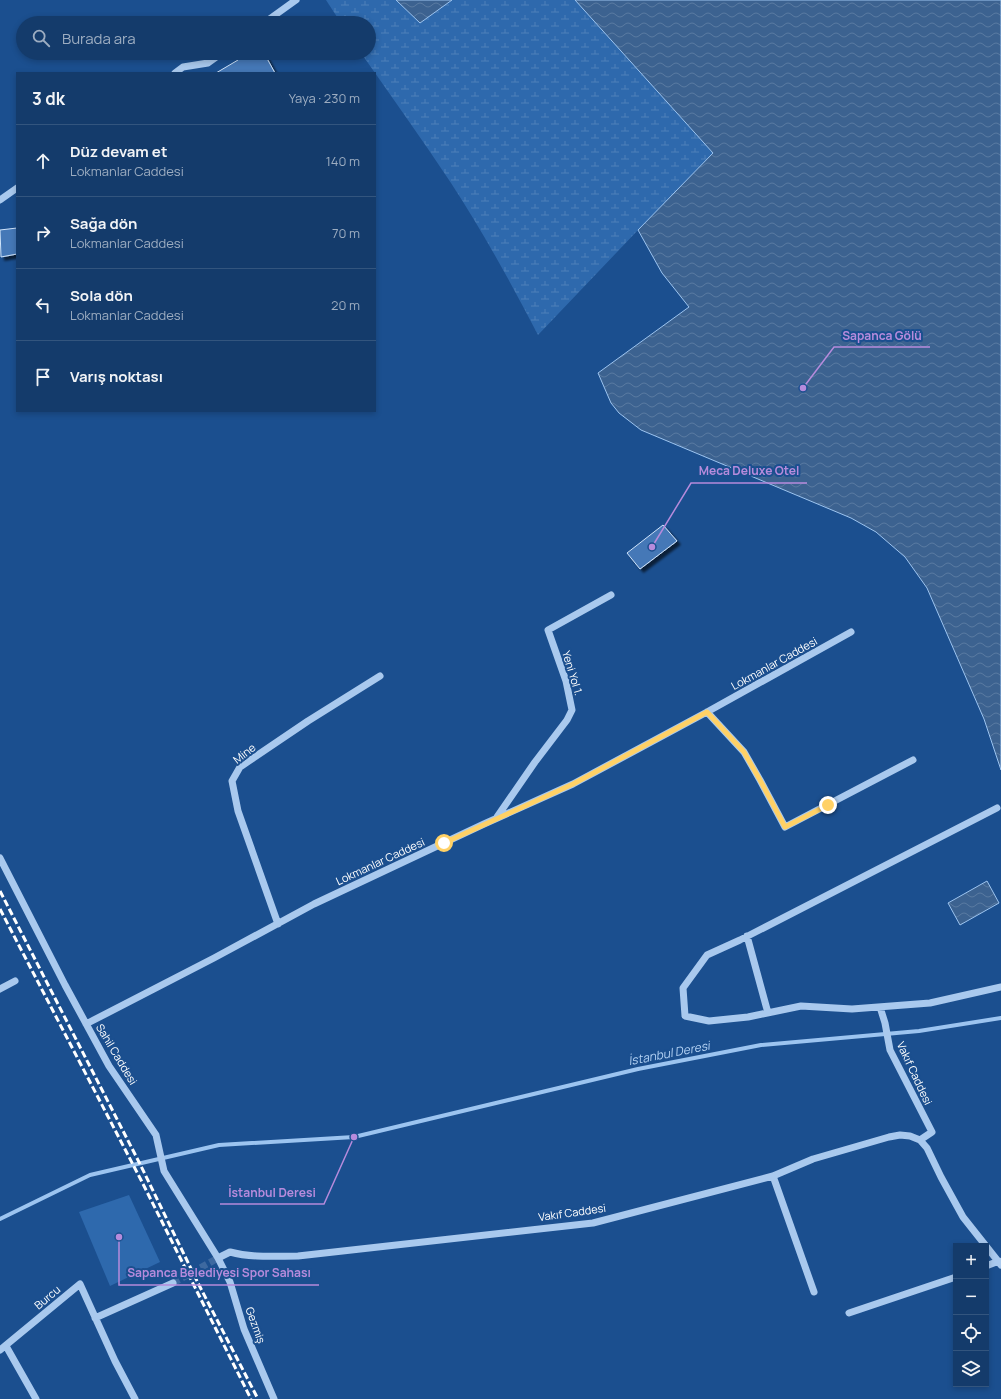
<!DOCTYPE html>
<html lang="tr">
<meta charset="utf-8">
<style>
body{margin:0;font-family:Manrope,sans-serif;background:#214673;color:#f1f3f6}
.controls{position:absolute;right:12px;bottom:12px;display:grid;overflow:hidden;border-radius:0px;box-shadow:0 2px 6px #0003}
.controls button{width:36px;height:36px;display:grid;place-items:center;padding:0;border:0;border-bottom:1px solid #33557e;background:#143b6b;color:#f1f3f6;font:20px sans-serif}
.stop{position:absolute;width:12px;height:12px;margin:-9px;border:3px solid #ffd166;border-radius:50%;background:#fff}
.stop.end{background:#ffd166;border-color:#fff;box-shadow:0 1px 4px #0008}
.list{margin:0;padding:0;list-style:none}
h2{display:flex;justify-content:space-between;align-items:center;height:52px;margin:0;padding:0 16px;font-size:17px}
h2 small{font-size:13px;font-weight:400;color:#9dadc1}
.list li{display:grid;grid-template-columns:26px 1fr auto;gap:12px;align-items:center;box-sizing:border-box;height:72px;padding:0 16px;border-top:1px solid #33557e}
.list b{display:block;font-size:15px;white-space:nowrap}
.list p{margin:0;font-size:13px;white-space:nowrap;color:#9dadc1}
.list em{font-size:13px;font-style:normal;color:#9dadc1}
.icon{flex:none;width:22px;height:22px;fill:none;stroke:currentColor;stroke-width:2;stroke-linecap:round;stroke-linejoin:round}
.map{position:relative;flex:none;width:1001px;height:1399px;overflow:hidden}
.search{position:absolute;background:#143b6b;box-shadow:0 2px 6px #0003;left:16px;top:16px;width:360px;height:44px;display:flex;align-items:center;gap:10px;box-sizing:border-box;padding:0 14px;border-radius:22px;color:#9dadc1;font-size:15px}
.panel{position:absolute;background:#143b6b;box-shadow:0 2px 6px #0003;left:16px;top:72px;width:360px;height:340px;border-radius:0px}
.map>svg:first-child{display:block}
.wetland{fill:url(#wetland-marsh)}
.pitch{fill:#2e69ad}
.water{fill:url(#water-waves);stroke:#9cc4f0}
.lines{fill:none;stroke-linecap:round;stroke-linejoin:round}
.stream{stroke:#9cc4f0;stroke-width:4}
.building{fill:#4478b7;stroke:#cfe3fa;filter:url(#shadow)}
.minor-tunnel{stroke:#3d69a0;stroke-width:7;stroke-dasharray:7 3.5;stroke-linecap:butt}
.minor{stroke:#a9c9ee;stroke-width:7}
.rail{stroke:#fff;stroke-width:3;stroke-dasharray:7 3;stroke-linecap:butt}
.route{stroke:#ffd166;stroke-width:5}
.labels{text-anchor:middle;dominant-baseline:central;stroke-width:4;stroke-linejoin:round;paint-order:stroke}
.street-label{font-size:11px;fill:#fff;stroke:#1b4f8f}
.water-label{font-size:12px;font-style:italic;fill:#b5d3f5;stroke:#1b4f8f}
.leader{fill:none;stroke:#b68bdc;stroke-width:1.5}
.callout-dot{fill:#b68bdc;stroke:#1b4f8f;stroke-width:1.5}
.callout-label{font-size:12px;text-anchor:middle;font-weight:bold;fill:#b68bdc;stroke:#1b4f8f;stroke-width:4;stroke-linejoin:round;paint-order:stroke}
</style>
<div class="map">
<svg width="1001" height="1399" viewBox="0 0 1001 1399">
<defs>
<pattern id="wetland-marsh" width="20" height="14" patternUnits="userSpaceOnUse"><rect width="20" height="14" fill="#2e69ad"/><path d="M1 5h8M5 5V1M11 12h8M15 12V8" fill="none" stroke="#4d80b9"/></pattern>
<pattern id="water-waves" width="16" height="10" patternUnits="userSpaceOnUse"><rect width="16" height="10" fill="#3c6290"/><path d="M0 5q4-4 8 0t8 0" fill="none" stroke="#597aa1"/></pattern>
<filter id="shadow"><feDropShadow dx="3.5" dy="3.5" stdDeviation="1" flood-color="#0009"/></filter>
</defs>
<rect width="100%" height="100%" fill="#1b4f8f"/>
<path class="wetland" d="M 326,0 L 396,0 L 420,23 L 452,0 L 575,0 L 713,153 L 638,230 L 538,335 C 511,283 483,232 451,183 C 422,139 391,96 361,53 L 369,53 L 369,23 L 341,23 Z"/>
<path class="pitch" d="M 129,1195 L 160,1262 L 110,1286 L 79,1212 Z"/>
<path class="water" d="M 396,0 L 452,0 L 420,23 Z
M 575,0 L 1001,0 L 1001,770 L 984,719 L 927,588 L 905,557 L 876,532 L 851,518 L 641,430 L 619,413 L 611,403 L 598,373 L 689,307 L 662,273 L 638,230 L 713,153 Z
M 987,881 L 999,903 L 960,925 L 948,903 Z"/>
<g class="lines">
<path class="stream" d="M 0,1219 L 90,1175 L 219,1145 L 354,1137 L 638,1069 L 761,1045 L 919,1031 L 1001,1018"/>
</g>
<path class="building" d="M 234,53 L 264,53 L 275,73 L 216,73 L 238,60 Z
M 17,228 L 17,254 L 1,257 L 0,230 Z
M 663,525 L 677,541 L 640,569 L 627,553 Z"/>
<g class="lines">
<path class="minor-tunnel" d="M 173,1283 L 218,1258"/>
<path class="minor" d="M 264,23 L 296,0
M 175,73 L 183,67 L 208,63 L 222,53
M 0,200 L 17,188
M 707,712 L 744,752 L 760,780 L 785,827 L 913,760
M 997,808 L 740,940 L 707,955 L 683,988 L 685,1016 L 709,1021 L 748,1017 L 801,1006 L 852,1009 L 930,1003 L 1001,987
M 497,817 L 535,762 L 567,720 L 572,710 L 566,681 L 548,630 L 611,595
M 0,858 L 65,985 L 109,1066 L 156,1135 L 164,1171 L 218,1258 L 230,1282 L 244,1329 L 274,1399
M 278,924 L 238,811 L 232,781 L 240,767 L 308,721 L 380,676
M 747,936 L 768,1013
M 0,989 L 15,981
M 880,1007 L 885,1023 L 890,1050 L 932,1132 L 920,1140
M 86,1024 L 214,958 L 314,904 L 484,824 L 573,784 L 707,712 L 851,632
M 773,1176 L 814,1292
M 218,1258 L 230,1252 C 252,1258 275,1256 298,1256 L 593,1223 L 773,1176 L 813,1159 L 889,1137 L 900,1135 L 910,1136 L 920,1140 L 927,1148 L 941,1177 L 963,1217 L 1001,1265
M 986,1266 L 999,1261
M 849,1313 L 956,1277
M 95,1318 L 173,1283
M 6,1346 L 36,1399
M 0,1350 L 80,1284 L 115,1361 L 135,1399"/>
<path class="rail" d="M 0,891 L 140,1164 L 198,1283 L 258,1399
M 0,909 L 141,1180 L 251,1399"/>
</g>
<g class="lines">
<path class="route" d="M 444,843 L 573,784 L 707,712 L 744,752 L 760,780 L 785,827 L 828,805"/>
</g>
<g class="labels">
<g class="street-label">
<text transform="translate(774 663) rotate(-29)">Lokmanlar Caddesi</text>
<text transform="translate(573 673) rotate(73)">Yeni Yol 1.</text>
<text transform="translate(244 753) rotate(-38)">Mine</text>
<text transform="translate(380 861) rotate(-25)">Lokmanlar Caddesi</text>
<text transform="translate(117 1054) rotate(59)">Sahil Caddesi</text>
<text transform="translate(915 1073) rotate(65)">Vakıf Caddesi</text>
<text transform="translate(572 1212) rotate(-8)">Vakıf Caddesi</text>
<text transform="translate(47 1297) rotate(-40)">Burcu</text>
<text transform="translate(256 1325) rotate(70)">Gezmiş</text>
</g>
<g class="water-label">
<text transform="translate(669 1053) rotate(-11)">İstanbul Deresi</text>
</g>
</g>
<path class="leader" d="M803 388L834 347H930M652 547L691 483H807M354 1137L324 1204H220M119 1237L119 1285H319"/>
<g class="callout-dot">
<circle cx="803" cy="388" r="4"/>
<circle cx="652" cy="547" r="4"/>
<circle cx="354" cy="1137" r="4"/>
<circle cx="119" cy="1237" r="4"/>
</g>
<g class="callout-label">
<text x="882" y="340">Sapanca Gölü</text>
<text x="749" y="475">Meca Deluxe Otel</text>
<text x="272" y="1197">İstanbul Deresi</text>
<text x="219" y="1277">Sapanca Belediyesi Spor Sahası</text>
</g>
</svg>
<div class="controls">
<button>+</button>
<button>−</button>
<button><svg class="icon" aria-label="locate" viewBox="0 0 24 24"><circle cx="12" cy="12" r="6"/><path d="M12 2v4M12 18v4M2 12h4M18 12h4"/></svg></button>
<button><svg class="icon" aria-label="layers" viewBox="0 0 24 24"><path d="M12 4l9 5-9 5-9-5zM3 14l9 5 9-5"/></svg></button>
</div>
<div class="stop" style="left:444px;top:843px"></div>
<div class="stop end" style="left:828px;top:805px"></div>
<div class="search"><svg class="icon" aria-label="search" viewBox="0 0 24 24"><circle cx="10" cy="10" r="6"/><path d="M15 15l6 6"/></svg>Burada ara</div>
<section class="panel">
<h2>3 dk<small>Yaya · 230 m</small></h2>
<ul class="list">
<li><svg class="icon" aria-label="ahead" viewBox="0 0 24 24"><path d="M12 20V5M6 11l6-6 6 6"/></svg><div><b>Düz devam et</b><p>Lokmanlar Caddesi</p></div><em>140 m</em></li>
<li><svg class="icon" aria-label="right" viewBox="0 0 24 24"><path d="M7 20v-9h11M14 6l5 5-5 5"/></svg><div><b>Sağa dön</b><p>Lokmanlar Caddesi</p></div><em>70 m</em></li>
<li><svg class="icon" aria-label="left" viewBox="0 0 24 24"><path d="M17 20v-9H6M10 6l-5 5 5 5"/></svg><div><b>Sola dön</b><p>Lokmanlar Caddesi</p></div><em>20 m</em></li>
<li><svg class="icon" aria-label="arrive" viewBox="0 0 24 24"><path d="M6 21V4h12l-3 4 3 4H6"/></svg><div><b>Varış noktası</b></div></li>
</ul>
</section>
</div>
